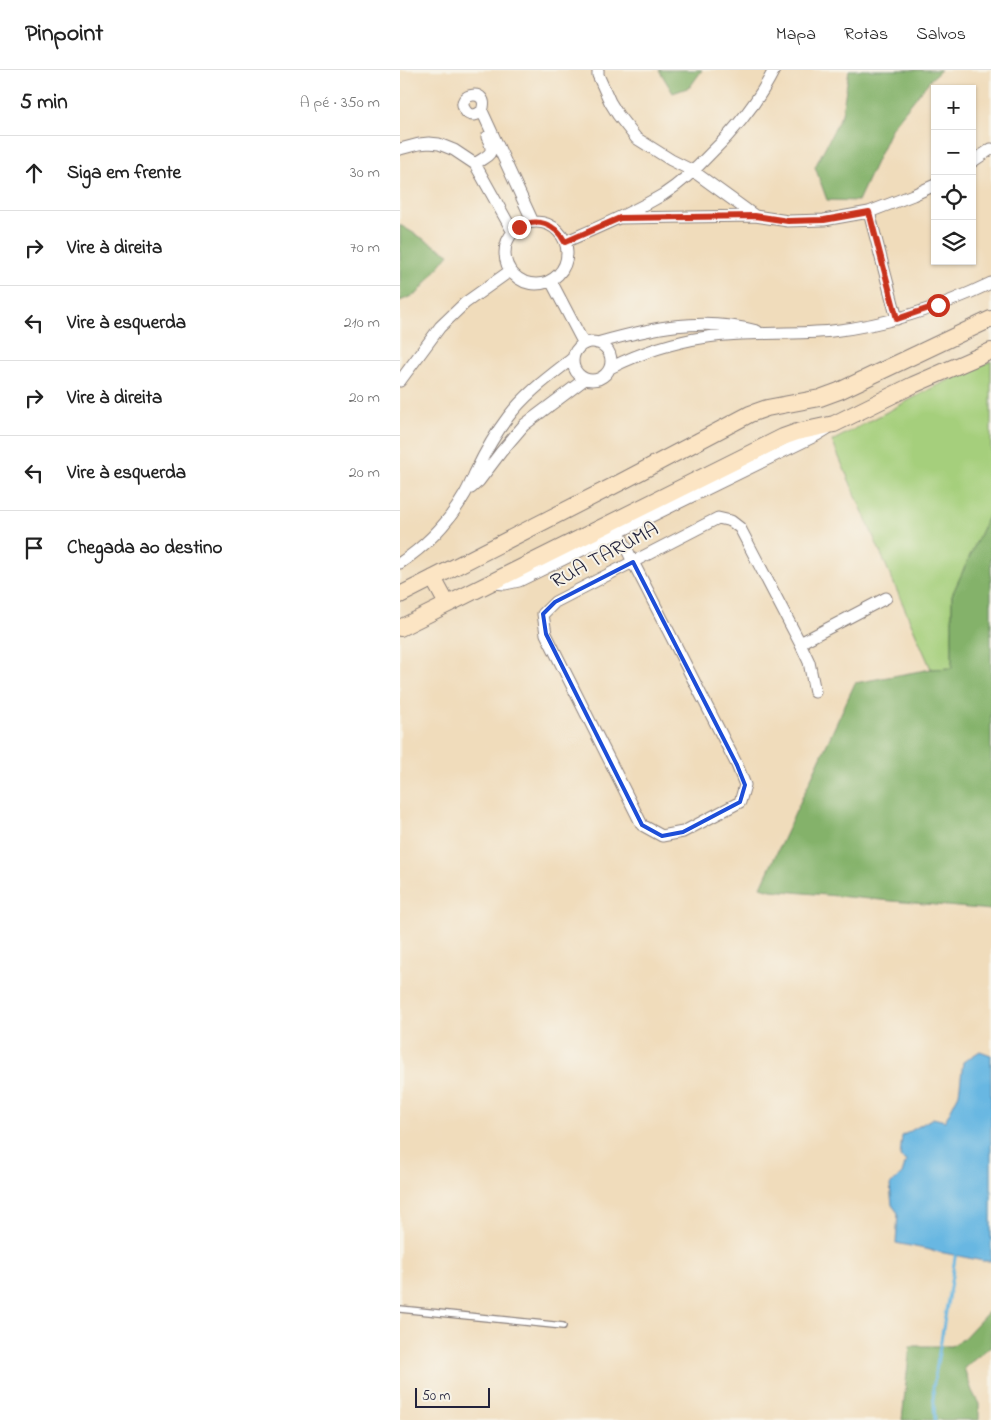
<!DOCTYPE html>
<html lang="pt">
<meta charset="utf-8">
<style>
body{margin:0;font-family:"Indie Flower",sans-serif;background:#f2f2f2;color:#222}
.controls{position:absolute;right:15px;top:15px;display:grid;overflow:hidden;border-radius:0px;box-shadow:0 1px 4px #0004}
.controls button{width:45px;height:45px;display:grid;place-items:center;padding:0;border:0;border-bottom:1px solid #e0e0e0;background:#fff;color:#222;font:25px sans-serif}
.scale{position:absolute;left:15px;bottom:12px;width:75px;box-sizing:border-box;padding-left:5px;border:2px solid #22223b;border-top:0;font-size:14px;line-height:18px;white-space:nowrap;color:#22223b;-webkit-text-stroke:4px #f7f3e8;paint-order:stroke}
.stop{position:absolute;width:15px;height:15px;margin:-11px;border:4px solid #c8321e;border-radius:50%;background:#fff}
.stop.end{background:#c8321e;border-color:#fff;box-shadow:0 1px 5px #0008}
.list{margin:0;padding:0;list-style:none}
h2{display:flex;justify-content:space-between;align-items:center;height:65px;margin:0;padding:0 20px;font-size:21px}
h2 small{font-size:16px;font-weight:400;color:#767676}
.list li{display:grid;grid-template-columns:32px 1fr auto;gap:15px;align-items:center;box-sizing:border-box;height:75px;padding:0 20px;border-top:1px solid #e0e0e0}
.list b{display:block;font-size:19px;white-space:nowrap}
.list em{font-size:16px;font-style:normal;color:#767676}
.icon{flex:none;width:28px;height:28px;fill:none;stroke:currentColor;stroke-width:2;stroke-linecap:round;stroke-linejoin:round}
.map{position:relative;flex:none;width:591px;height:1350px;overflow:hidden}
header{display:flex;align-items:center;gap:30px;box-sizing:border-box;height:70px;padding:0 25px;background:#fff;border-bottom:1px solid #e0e0e0}
header strong{font-size:24px}
nav{display:flex;gap:28px;margin-inline-start:auto;font-size:18px}
main{display:flex}
aside{flex:1;background:#fff}
.map>svg:first-child{display:block}
.green{fill:#a5cf7b;stroke:#64785b}
.forest{fill:#84b26b;stroke:#536a53}
.water{fill:#67b7e2;stroke:#446c8e}
.lines{fill:none;stroke-linecap:round;stroke-linejoin:round}
.stream{stroke:#67b7e2;stroke-width:3}
.lane-casing{stroke:#897f7b;stroke-width:8}
.street-casing{stroke:#897f7b;stroke-width:13}
.secondary-casing{stroke:#897f7b;stroke-width:18}
.lane{stroke:#fff;stroke-width:5.5}
.street{stroke:#fff;stroke-width:11}
.secondary{stroke:#fce5c4;stroke-width:16}
.route{stroke:#c8321e;stroke-width:6}
.marked{fill:none;stroke:#1d4ed8;stroke-width:4;stroke-linejoin:round}
.labels{text-anchor:middle;dominant-baseline:central;stroke-width:4;stroke-linejoin:round;paint-order:stroke}
.street-label{font-size:21px;fill:#22223b;stroke:#f7f3e8}
</style>
<header>
<strong>Pinpoint</strong>
<nav><a>Mapa</a><a>Rotas</a><a>Salvos</a></nav>
</header>
<main>
<aside>
<h2>5 min<small>A pé · 350 m</small></h2>
<ul class="list">
<li><svg class="icon" aria-label="ahead" viewBox="0 0 24 24"><path d="M12 20V5M6 11l6-6 6 6"/></svg><div><b>Siga em frente</b></div><em>30 m</em></li>
<li><svg class="icon" aria-label="right" viewBox="0 0 24 24"><path d="M7 20v-9h11M14 6l5 5-5 5"/></svg><div><b>Vire à direita</b></div><em>70 m</em></li>
<li><svg class="icon" aria-label="left" viewBox="0 0 24 24"><path d="M17 20v-9H6M10 6l-5 5 5 5"/></svg><div><b>Vire à esquerda</b></div><em>210 m</em></li>
<li><svg class="icon" aria-label="right" viewBox="0 0 24 24"><path d="M7 20v-9h11M14 6l5 5-5 5"/></svg><div><b>Vire à direita</b></div><em>20 m</em></li>
<li><svg class="icon" aria-label="left" viewBox="0 0 24 24"><path d="M17 20v-9H6M10 6l-5 5 5 5"/></svg><div><b>Vire à esquerda</b></div><em>20 m</em></li>
<li><svg class="icon" aria-label="arrive" viewBox="0 0 24 24"><path d="M6 21V4h12l-3 4 3 4H6"/></svg><div><b>Chegada ao destino</b></div></li>
</ul>
</aside>
<div class="map">
<svg width="591" height="1350" viewBox="0 0 591 1350">
<rect width="100%" height="100%" fill="#f7f3e8"/>
<filter id="ink" filterUnits="userSpaceOnUse"><feTurbulence type="fractalNoise" baseFrequency=".02" numOctaves="2"/><feDisplacementMap in="SourceGraphic" scale="10" xChannelSelector="R" yChannelSelector="G"/><feConvolveMatrix kernelMatrix="1 2 1 2 8 2 1 2 1" color-interpolation-filters="sRGB"/></filter>
<filter id="wash" filterUnits="userSpaceOnUse"><feTurbulence type="fractalNoise" baseFrequency=".0096" numOctaves="4" result="noise"/><feDisplacementMap in="SourceGraphic" scale="20" xChannelSelector="R" yChannelSelector="G"/><feGaussianBlur stdDeviation="1.12" result="paint"/><feColorMatrix in="noise" values="0 0 0 0 0 0 0 0 0 0 0 0 0 0 0 0 0 1.4 0 .05"/><feComposite in="paint" operator="in"/></filter>
<g filter="url(#wash)">
<rect width="100%" height="100%" fill="#f0dcbb"/>
<path class="green" d="M 591,291 L 591,440 L 552,525 L 552,598 L 531,599 L 432,371 L 534,317 Z"/>
<path class="forest" d="M 259,0 L 302,0 L 290,17 L 273,23 Z
M 449,0 L 541,0 L 531,9 L 492,57 L 458,131 L 427,130 L 415,97 L 442,44 Z
M 0,155 L 49,184 L 17,224 L 0,231 Z
M 591,440 L 591,840 L 371,820 L 361,817 L 455,613 L 531,599 L 552,598 L 552,525 Z
M 591,1239 L 591,1276 L 564,1298 L 572,1321 L 579,1334 L 579,1350 L 502,1350 L 510,1276 L 551,1276 L 563,1269 Z"/>
<path class="water" d="M 580,981 L 591,985 L 591,1191 L 583,1191 L 496,1173 L 498,1143 L 492,1135 L 490,1115 L 502,1104 L 506,1091 L 500,1087 L 502,1066 L 533,1048 L 545,1051 L 559,1024 L 563,992 Z"/>
<g class="lines">
<path class="stream" d="M 535,1350 L 533,1318 L 556,1182"/>
</g>
</g>
<g filter="url(#ink)">
<g class="lines">
<defs>
<path id="lane" d="M 0,1239 L 163,1256"/>
<path id="street" d="M 198,0 L 198,5 L 210,32 L 218,45 L 236,68 L 271,90 L 293,101 L 355,146
M 82,41 C 76,46 69,47 65,40 C 54,23 91,17 82,41 L 133,152
M 0,79 L 19,74 L 29,73 L 39,74 L 54,80 L 75,94 L 113,162
M 572,92 L 591,79
M 75,94 C 89,84 96,85 87,67
M 469,142 L 497,249
M 220,148 L 355,146 L 388,151 L 424,150 L 469,142 L 513,125 L 535,115
M105 183a31 31 0 1 1 62 0a31 31 0 1 1-62 0Z
M 165,172 C 199,157 232,143 264,124 C 281,113 296,99 310,84 C 336,59 358,32 374,0
M 151,211 L 184,274
M173 291a19 19 0 1 1 38 0a19 19 0 1 1-38 0Z
M 197,273 C 251,258 301,246 357,261
M 210,298 C 240,283 273,272 307,267 C 348,261 391,265 432,261 C 487,255 541,237 591,213
M 0,311 L 40,257 L 65,233 L 110,201
M 71,418 L 79,411 L 101,382 L 124,355 L 185,309
M 219,463 L 233,492 L 337,695 L 345,715 L 340,732 L 283,762 L 262,766 L 242,755 L 146,564 L 143,544 L 155,532 L 318,448 L 331,451 L 340,458 L 400,573 L 409,592 L 415,622
M 0,493 C 27,475 49,452 65,424 C 69,417 72,410 75,403 C 84,384 95,364 108,347 C 126,323 150,306 173,288
M 94,513 L 105,514 L 119,511 L 417,365 L 427,359
M 400,573 L 486,528"/>
<path id="secondary" d="M 33,508 L 47,534
M 0,525 L 221,412 L 350,344 L 367,338 L 420,328 L 439,321 L 591,249
M 0,558 L 383,367 L 397,362 L 434,354 L 513,315 L 591,281"/>
</defs>
<use href="#lane" class="lane-casing"/>
<use href="#street" class="street-casing"/>
<use href="#secondary" class="secondary-casing"/>
<use href="#lane" class="lane"/>
<use href="#street" class="street"/>
<use href="#secondary" class="secondary"/>
</g>
</g>
<g class="lines" filter="url(#ink)">
<path class="route" d="M 119,157 C 137,148 155,153 165,172 L 220,148 L 355,146 L 388,151 L 424,150 L 469,142 L 497,249 L 538,235"/>
</g>
<path class="marked" d="M 233,492 L 337,695 L 345,715 L 340,732 L 283,762 L 262,766 L 242,755 L 146,564 L 143,544 L 155,532 Z"/>
<g class="labels">
<g class="street-label">
<text transform="translate(205 486) rotate(-28)">RUA TARUMA</text>
</g>
</g>
</svg>
<div class="controls">
<button>+</button>
<button>−</button>
<button><svg class="icon" aria-label="locate" viewBox="0 0 24 24"><circle cx="12" cy="12" r="6"/><path d="M12 2v4M12 18v4M2 12h4M18 12h4"/></svg></button>
<button><svg class="icon" aria-label="layers" viewBox="0 0 24 24"><path d="M12 4l9 5-9 5-9-5zM3 14l9 5 9-5"/></svg></button>
</div>
<div class="scale">50 m</div>
<div class="stop" style="left:538px;top:235px"></div>
<div class="stop end" style="left:119px;top:157px"></div>
</div>
</main>
